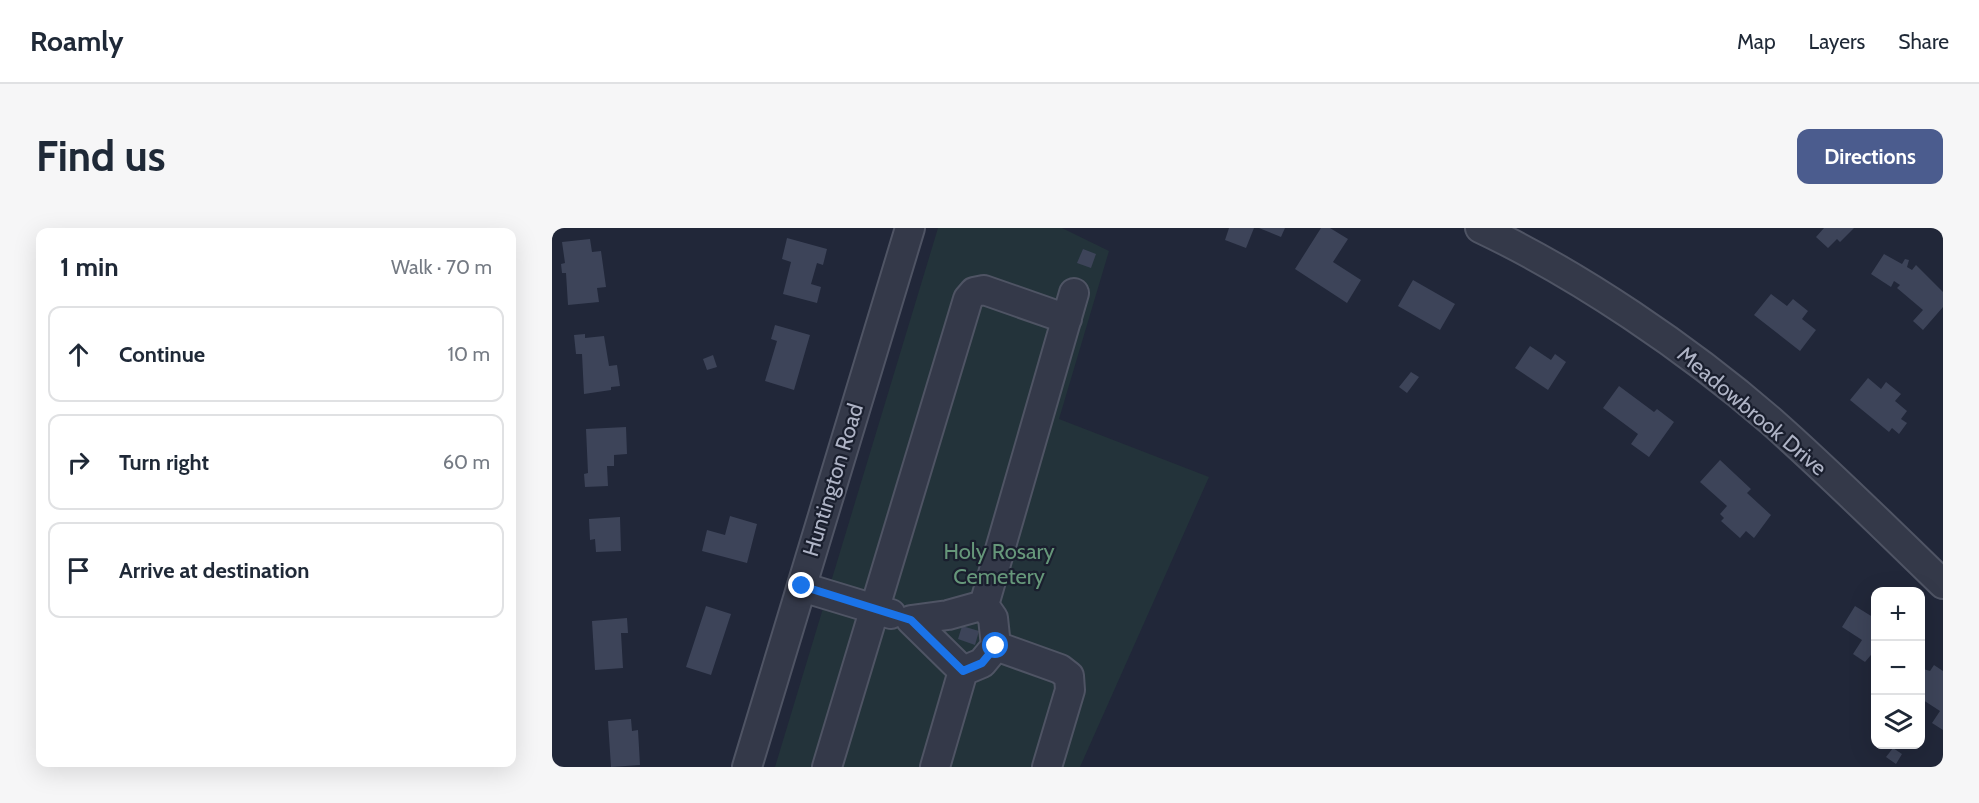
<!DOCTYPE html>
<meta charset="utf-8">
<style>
body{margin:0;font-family:Cabin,sans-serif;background:#f6f6f7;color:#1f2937}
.controls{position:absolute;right:18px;bottom:18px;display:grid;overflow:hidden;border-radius:12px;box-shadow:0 6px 24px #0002}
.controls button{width:54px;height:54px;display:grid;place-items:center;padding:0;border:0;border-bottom:2px solid #e0e1e3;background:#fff;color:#1f2937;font:30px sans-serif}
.stop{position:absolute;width:18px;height:18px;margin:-14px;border:4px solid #1a73e8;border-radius:50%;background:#fff}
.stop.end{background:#1a73e8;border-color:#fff;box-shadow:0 2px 6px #0008}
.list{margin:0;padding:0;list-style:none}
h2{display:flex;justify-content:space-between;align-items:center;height:78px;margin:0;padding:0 24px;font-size:26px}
h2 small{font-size:20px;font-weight:400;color:#747a83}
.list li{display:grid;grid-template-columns:39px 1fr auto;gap:18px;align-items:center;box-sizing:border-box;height:96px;margin:0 12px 12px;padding:0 12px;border:2px solid #e0e1e3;border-radius:12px}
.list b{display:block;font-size:22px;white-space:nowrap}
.list em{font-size:20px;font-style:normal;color:#747a83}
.icon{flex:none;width:33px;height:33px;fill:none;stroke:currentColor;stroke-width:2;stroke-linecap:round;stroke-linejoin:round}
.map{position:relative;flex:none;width:1391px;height:539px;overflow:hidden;border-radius:12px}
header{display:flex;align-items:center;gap:36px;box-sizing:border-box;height:84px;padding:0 30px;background:#fff;border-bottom:2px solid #e0e1e3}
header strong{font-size:28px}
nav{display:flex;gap:33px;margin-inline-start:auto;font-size:21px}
.intro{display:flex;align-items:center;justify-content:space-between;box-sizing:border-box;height:144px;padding:0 36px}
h1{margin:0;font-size:42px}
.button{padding:15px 27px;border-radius:12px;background:#4b5c8e;color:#fff;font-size:21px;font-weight:700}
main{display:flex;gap:36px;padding:0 36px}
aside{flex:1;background:#fff;border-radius:12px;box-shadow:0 6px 24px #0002}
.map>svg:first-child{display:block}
.green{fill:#23333a}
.building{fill:#3d4459}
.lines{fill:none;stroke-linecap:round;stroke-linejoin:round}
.minor-casing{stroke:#4f5464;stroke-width:32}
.minor{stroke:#343949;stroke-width:28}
.route{stroke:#1a73e8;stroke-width:8}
.labels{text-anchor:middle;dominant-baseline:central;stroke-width:4.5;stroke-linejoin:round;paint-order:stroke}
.street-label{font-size:22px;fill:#afb4c6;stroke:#1a1f2e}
.park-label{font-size:22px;fill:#66977a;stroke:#1a1f2e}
</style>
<header>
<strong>Roamly</strong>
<nav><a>Map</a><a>Layers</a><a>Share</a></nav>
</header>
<div class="intro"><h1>Find us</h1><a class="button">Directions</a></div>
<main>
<aside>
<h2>1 min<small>Walk · 70 m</small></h2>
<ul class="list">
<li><svg class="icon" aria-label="ahead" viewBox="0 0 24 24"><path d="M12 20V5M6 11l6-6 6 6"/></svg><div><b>Continue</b></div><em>10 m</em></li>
<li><svg class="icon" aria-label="right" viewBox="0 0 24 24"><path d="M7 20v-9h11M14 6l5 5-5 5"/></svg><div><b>Turn right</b></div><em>60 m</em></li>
<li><svg class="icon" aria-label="arrive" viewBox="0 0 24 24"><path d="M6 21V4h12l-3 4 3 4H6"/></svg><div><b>Arrive at destination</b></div></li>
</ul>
</aside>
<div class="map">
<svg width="1391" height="539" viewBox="0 0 1391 539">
<rect width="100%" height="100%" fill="#212739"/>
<path class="green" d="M 386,0 L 510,0 L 557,23 L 507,191 L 657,249 L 528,539 L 223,539 Z"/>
<path class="building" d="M 677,0 L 702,0 L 694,20 L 673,12 Z
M 707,0 L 733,0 L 729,9 Z
M 769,0 L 778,0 L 796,11 L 781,34 L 809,52 L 795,75 L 743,41 Z
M 1272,0 L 1302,0 L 1288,14 L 1285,11 L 1276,20 L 1264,9 Z
M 235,10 L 275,21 L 271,37 L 265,35 L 259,56 L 269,59 L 265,75 L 231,66 L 239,34 L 230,31 Z
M 38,11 L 40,24 L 49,23 L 54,59 L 45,60 L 47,74 L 16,77 L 14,45 L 10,45 L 9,36 L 13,35 L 10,14 Z
M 531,21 L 544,26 L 539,40 L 525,35 Z
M 1332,26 L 1350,36 L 1353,31 L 1357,32 L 1355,39 L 1360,42 L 1364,37 L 1391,64 L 1391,79 L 1371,102 L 1361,93 L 1371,82 L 1345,60 L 1348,57 L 1342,53 L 1339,59 L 1319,46 Z
M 861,52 L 903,76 L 888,102 L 846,78 Z
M 1219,66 L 1235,78 L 1241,71 L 1256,83 L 1250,91 L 1264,102 L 1248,123 L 1202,87 Z
M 223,97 L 258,107 L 242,162 L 213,153 L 225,113 L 219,111 Z
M 33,106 L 33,110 L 52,108 L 57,138 L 65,137 L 68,158 L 59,159 L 59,162 L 32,166 L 30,126 L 24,126 L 22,107 Z
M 978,118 L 999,132 L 1003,126 L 1014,134 L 996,162 L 963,140 Z
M 161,127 L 165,139 L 155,142 L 151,131 Z
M 859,144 L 867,149 L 855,165 L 847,159 Z
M 1316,150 L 1329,161 L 1334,154 L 1349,166 L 1343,173 L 1355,183 L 1349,191 L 1355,195 L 1347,206 L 1340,200 L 1337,204 L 1298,172 Z
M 1067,158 L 1102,184 L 1105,181 L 1122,194 L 1097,229 L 1079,216 L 1086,206 L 1051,180 Z
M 74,199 L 75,226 L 62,227 L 62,238 L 55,238 L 56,258 L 33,259 L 32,246 L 36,245 L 34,201 Z
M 1168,232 L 1199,261 L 1195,265 L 1219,287 L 1202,310 L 1194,303 L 1188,310 L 1169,293 L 1172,290 L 1168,286 L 1175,278 L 1148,254 Z
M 178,288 L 205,296 L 195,335 L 150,323 L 155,302 L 173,307 Z
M 68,289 L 69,323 L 44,324 L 43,311 L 38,312 L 37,291 Z
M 154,378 L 179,386 L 159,447 L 134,439 Z
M 1303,378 L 1324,391 L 1324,421 L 1313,434 L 1301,426 L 1310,412 L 1290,399 Z
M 75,390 L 76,405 L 69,405 L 71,440 L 43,442 L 40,393 Z
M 410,398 L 427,403 L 423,417 L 406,411 Z
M 1382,437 L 1391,443 L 1391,502 L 1380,495 L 1388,483 L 1368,470 L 1368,440 L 1378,443 Z
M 79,491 L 80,503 L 86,502 L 88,537 L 59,539 L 56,493 Z
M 1341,520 L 1350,526 L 1344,536 L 1334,529 Z"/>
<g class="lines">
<defs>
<path id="minor" d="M 928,0 C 1027,47 1136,121 1219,193 C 1278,245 1334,301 1391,356
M 250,359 L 339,386
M 444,418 L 508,441 L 517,448 L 518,462 L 495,539
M 411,443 L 359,392 L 396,387 L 432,377
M 195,539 L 358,0
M 275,539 L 416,71 L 422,64 L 432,62 L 515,91
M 383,539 L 411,443 L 430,435 L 444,418 L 441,390 L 432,377 L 522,65"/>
</defs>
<use href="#minor" class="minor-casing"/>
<use href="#minor" class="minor"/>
</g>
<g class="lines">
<path class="route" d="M 250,358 L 359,392 L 411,443 L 430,435 L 444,418"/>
</g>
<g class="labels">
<g class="street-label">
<text transform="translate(1200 183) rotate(40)">Meadowbrook Drive</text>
<text transform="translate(281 252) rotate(-73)">Huntington Road</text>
</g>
<g class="park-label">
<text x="447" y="323">Holy Rosary<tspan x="447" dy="25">Cemetery</tspan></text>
</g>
</g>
</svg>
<div class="controls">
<button>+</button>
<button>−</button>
<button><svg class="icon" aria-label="layers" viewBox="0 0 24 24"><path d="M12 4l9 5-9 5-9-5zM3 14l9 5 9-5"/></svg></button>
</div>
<div class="stop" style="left:444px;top:418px"></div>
<div class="stop end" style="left:250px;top:358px"></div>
</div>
</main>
